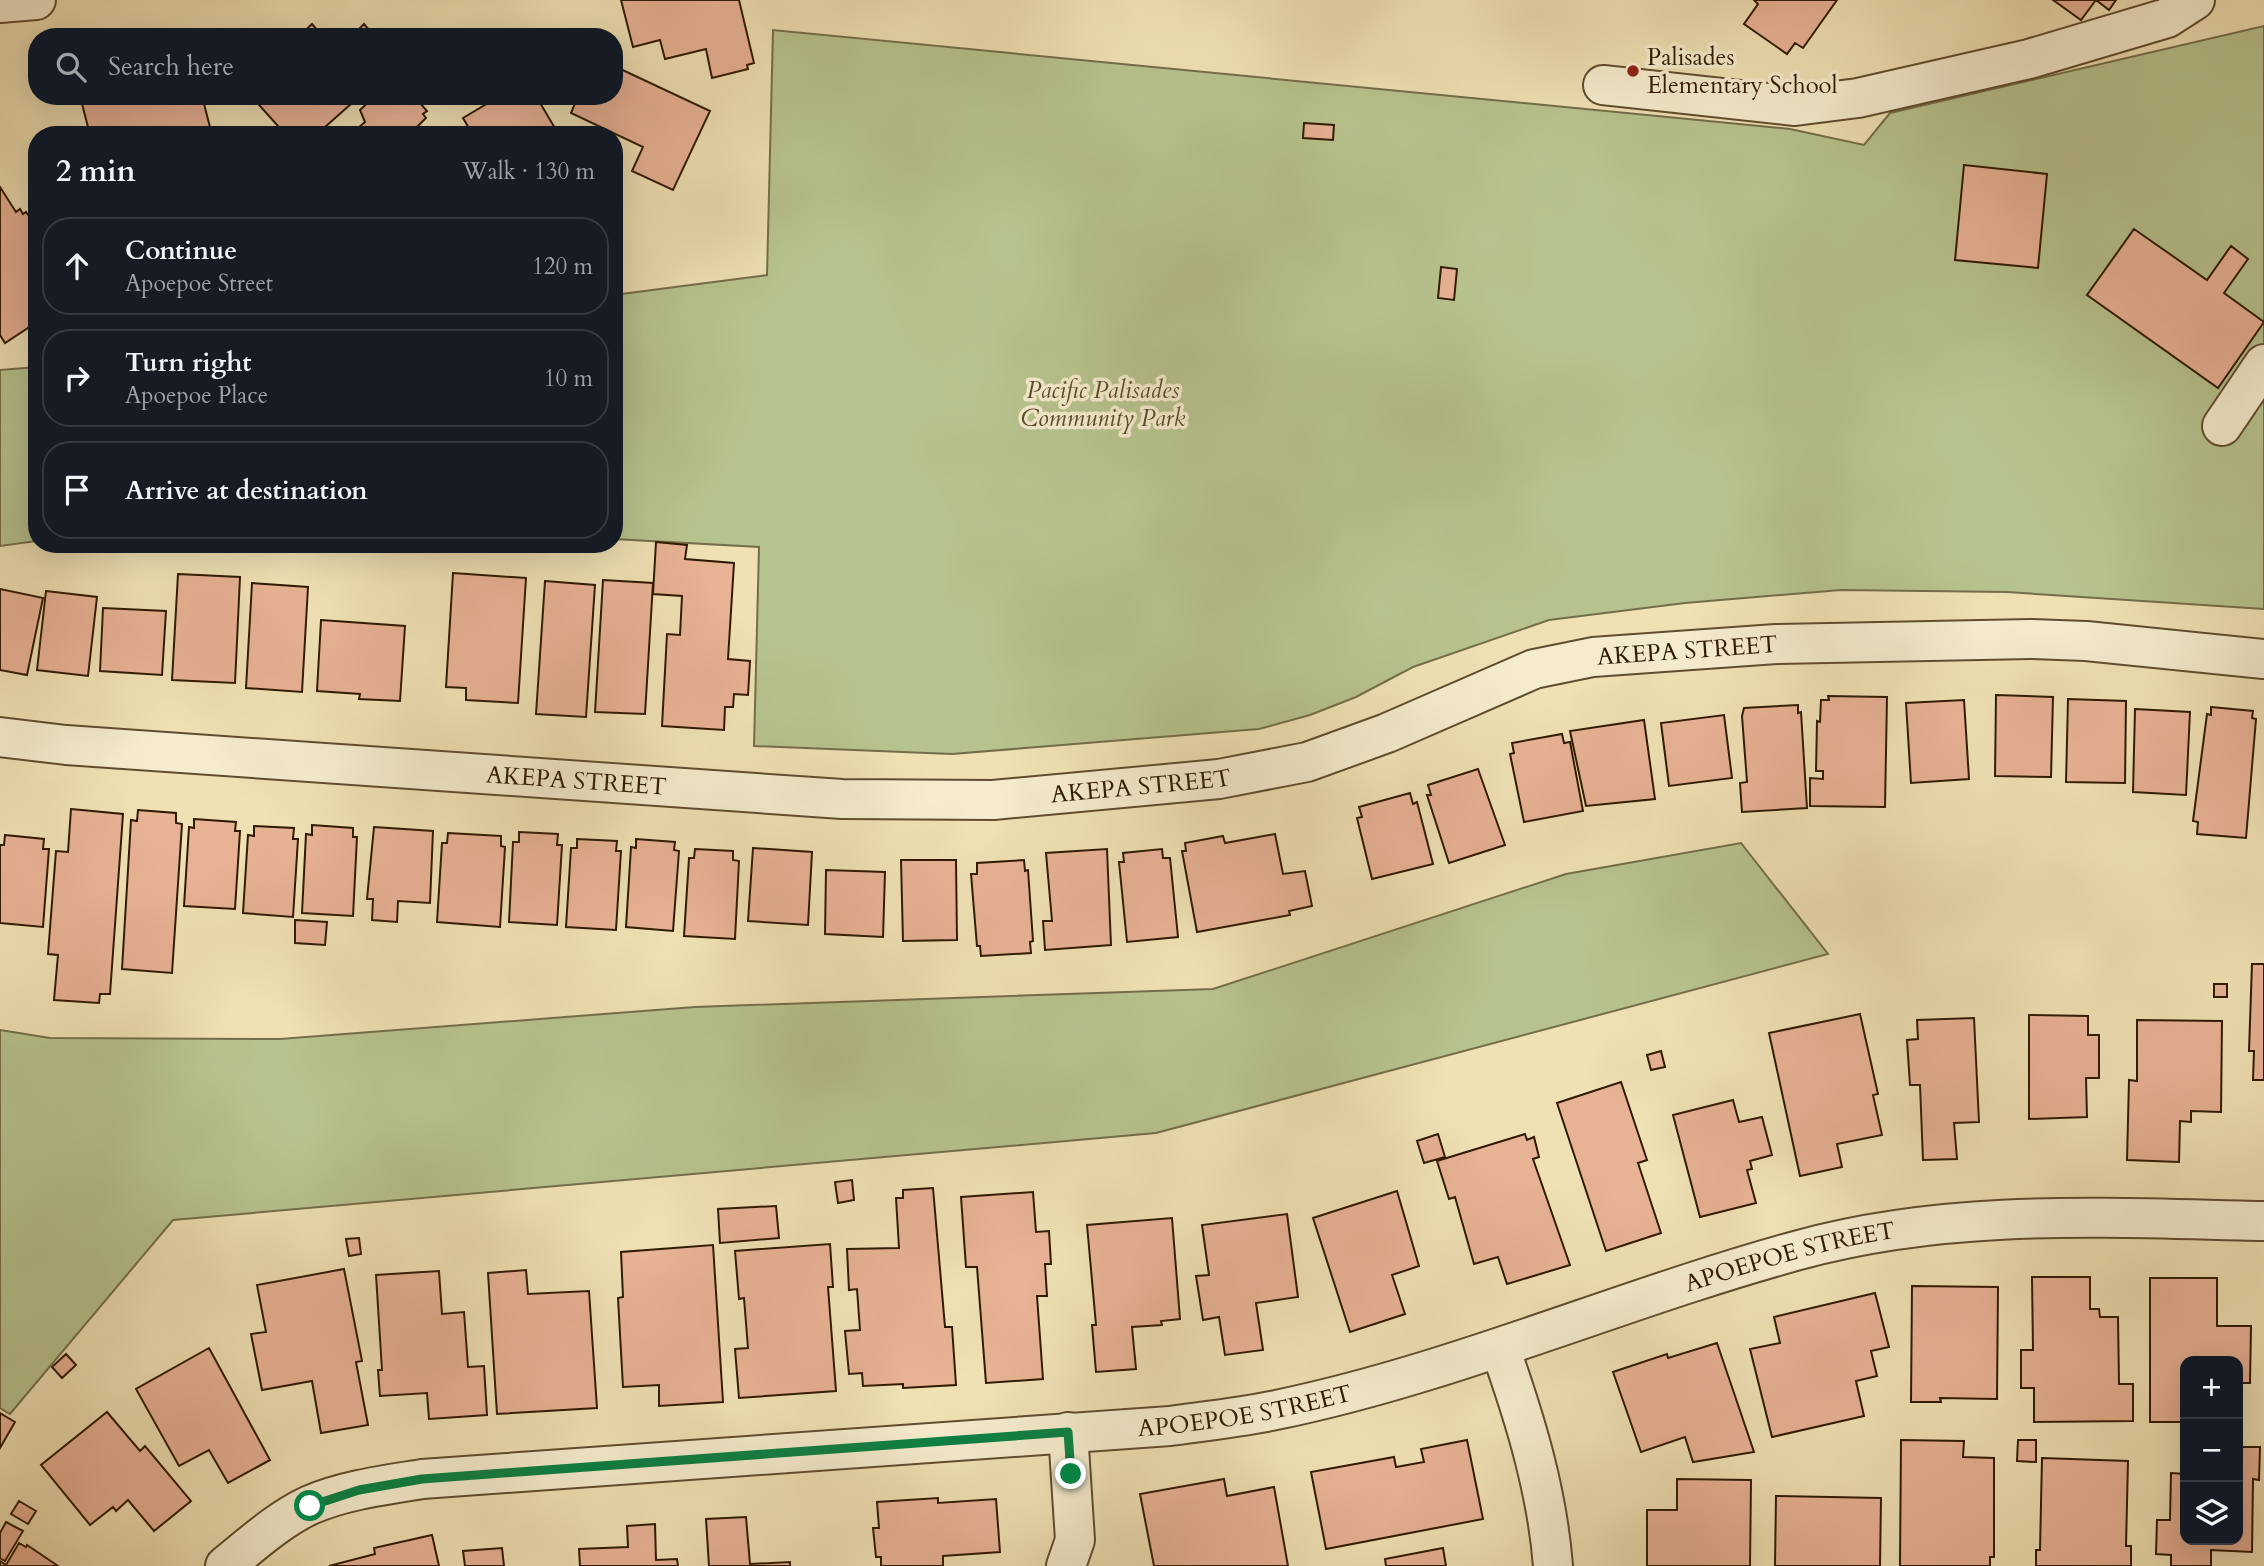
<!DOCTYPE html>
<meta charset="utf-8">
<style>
body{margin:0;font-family:Cardo,serif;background:#20242c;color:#f1f3f6}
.controls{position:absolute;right:21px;bottom:21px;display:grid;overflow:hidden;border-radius:14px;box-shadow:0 7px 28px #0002}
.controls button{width:63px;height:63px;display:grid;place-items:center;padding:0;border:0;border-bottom:2px solid #363941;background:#171b24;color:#f1f3f6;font:35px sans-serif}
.stop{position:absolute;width:21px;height:21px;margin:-16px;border:5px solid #0b8043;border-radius:50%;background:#fff}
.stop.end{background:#0b8043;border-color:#fff;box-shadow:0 2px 7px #0008}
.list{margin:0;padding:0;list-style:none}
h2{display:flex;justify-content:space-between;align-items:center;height:91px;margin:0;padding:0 28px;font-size:30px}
h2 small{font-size:23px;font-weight:400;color:#9ea1a6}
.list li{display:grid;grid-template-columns:46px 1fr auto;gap:21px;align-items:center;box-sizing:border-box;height:98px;margin:0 14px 14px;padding:0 14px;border:2px solid #363941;border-radius:28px}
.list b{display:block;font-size:26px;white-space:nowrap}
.list p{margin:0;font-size:23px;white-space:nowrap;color:#9ea1a6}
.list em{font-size:23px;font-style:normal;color:#9ea1a6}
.icon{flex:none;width:38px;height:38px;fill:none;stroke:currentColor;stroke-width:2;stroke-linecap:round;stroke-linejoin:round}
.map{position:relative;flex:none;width:2264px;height:1566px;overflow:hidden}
.search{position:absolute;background:#171b24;box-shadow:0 7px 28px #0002;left:28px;top:28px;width:595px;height:77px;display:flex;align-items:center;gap:18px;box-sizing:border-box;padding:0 24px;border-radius:28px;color:#9ea1a6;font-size:26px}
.panel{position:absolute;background:#171b24;box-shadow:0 7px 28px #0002;left:28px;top:126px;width:595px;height:427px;border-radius:28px}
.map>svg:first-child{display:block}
.green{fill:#b7c38e;stroke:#746e48;stroke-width:2}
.building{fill:#e8b295;stroke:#301a02;stroke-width:2}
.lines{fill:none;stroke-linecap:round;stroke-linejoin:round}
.minor-casing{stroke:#604c2e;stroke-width:42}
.minor{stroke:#f5ecce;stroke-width:38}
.route{stroke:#0b8043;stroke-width:9}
.poi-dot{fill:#8f2418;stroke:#f5ecce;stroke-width:2.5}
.labels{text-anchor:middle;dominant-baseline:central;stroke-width:7;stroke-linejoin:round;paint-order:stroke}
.poi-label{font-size:24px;fill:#301a02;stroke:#f5ecce;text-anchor:start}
.park-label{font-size:24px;font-style:italic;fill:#584d2c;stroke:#f5ecce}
.street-label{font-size:24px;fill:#301a02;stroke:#f5ecce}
</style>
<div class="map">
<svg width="2264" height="1566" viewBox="0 0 2264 1566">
<rect width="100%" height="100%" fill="#efe1b4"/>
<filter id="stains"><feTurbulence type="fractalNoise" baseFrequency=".00286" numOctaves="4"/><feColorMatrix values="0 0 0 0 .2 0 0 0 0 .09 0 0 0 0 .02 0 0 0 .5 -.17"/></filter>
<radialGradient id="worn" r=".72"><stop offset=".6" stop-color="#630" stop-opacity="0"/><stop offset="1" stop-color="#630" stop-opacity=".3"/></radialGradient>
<path class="green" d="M 2264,26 L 2264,609 L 2007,592 L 1841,590 L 1685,603 L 1549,620 L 1413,667 L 1356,697 L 1310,715 L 1259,729 L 952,754 L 754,746 L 759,547 L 614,539 L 614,295 L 767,275 L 773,30 L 1790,129 L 1864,145 L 1890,113 Z
M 37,367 L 37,541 L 0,546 L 0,370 Z
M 1741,843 L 1828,954 L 1156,1133 L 173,1220 L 10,1414 L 0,1408 L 0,1030 L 50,1038 L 280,1039 L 695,1007 L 1213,989 L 1566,874 Z"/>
<path class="building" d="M 621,0 L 739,0 L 754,63 L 747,65 L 748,69 L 712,78 L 706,49 L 665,59 L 660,40 L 633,47 Z
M 1754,0 L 1837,0 L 1803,48 L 1795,43 L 1787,54 L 1744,24 L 1758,4 Z
M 2053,0 L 2116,0 L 2109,10 L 2096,0 L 2081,20 Z
M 312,24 L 323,37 L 298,37 Z
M 364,24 L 375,37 L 351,37 Z
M 614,66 L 710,111 L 673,190 L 632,171 L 643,147 L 571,113 L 578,96 L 614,96 Z
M 80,96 L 202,96 L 212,135 L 121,135 L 120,132 L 90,135 Z
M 251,96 L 360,96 L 316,135 L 286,135 Z
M 375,96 L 414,96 L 427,111 L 423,114 L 426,118 L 409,135 L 350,135 L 365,122 L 360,110 Z
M 500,96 L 536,96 L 559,135 L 473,135 L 463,118 Z
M 1304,123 L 1334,125 L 1333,140 L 1303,138 Z
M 1964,165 L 2047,174 L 2038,268 L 1955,260 Z
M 0,187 L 16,212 L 20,209 L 23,214 L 26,212 L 37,228 L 37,322 L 5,343 L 0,335 Z
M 2134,229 L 2207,280 L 2231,246 L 2248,259 L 2224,293 L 2264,322 L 2218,388 L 2087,295 Z
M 1441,267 L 1457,269 L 1454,300 L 1438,298 Z
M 656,542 L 687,545 L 685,559 L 734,563 L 728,659 L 750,661 L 748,695 L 734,694 L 733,707 L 725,707 L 724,730 L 662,726 L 667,634 L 680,635 L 682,596 L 653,594 Z
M 453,573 L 526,578 L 518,703 L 466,700 L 466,688 L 446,687 Z
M 178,574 L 240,577 L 235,683 L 172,680 Z
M 603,580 L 653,583 L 645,714 L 595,712 Z
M 545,581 L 595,585 L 586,717 L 536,714 Z
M 252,583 L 308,587 L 302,692 L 246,688 Z
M 0,589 L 43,598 L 27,675 L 0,670 Z
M 46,591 L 97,597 L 88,676 L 37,670 Z
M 103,608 L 166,611 L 162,675 L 100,671 Z
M 321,620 L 405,626 L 400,701 L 359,699 L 360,694 L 317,691 Z
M 1996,695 L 2053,697 L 2051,777 L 1995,776 Z
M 1828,696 L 1887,697 L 1885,807 L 1810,806 L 1810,778 L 1823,779 L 1823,771 L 1816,771 L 1817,721 L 1820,722 L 1821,700 L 1829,700 Z
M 2068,699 L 2126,701 L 2125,783 L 2066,782 Z
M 1964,700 L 1969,779 L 1911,783 L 1906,703 Z
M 1798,705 L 1798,713 L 1801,712 L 1807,808 L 1742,812 L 1740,783 L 1747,782 L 1742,716 L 1744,708 Z
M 2211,707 L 2253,711 L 2252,718 L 2256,719 L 2246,838 L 2197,834 L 2198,822 L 2193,821 L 2207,714 L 2211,715 Z
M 2135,709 L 2190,712 L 2186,795 L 2133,792 Z
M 1724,715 L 1732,778 L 1669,786 L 1661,723 Z
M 1644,720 L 1655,799 L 1586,806 L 1570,731 Z
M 1562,734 L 1564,743 L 1570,742 L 1583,811 L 1524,822 L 1510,754 L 1514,753 L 1512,743 Z
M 1478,769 L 1505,845 L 1449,863 L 1427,795 L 1431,795 L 1428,785 Z
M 1410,793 L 1413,804 L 1417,802 L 1433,864 L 1372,879 L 1357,818 L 1362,817 L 1359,807 Z
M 71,809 L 123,814 L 110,994 L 100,994 L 99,1003 L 54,1000 L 58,955 L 48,954 L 56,851 L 68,852 Z
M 138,810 L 176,813 L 176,823 L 182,824 L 172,973 L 122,969 L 131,820 L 137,821 Z
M 194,819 L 236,822 L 235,831 L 240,831 L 235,909 L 184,906 L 189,827 L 194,828 Z
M 312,825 L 353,828 L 353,837 L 357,837 L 353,916 L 302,913 L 306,834 L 312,835 Z
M 254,826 L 294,828 L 293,839 L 298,839 L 293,917 L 243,913 L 248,835 L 254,836 Z
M 374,827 L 433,831 L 430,903 L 398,901 L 397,922 L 372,920 L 373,899 L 367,899 Z
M 519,832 L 558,834 L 557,845 L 562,845 L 557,925 L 509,922 L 513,842 L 519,842 Z
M 448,833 L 501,836 L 501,846 L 505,847 L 500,927 L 437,922 L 442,843 L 447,843 Z
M 1275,834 L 1283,874 L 1305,871 L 1312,906 L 1289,911 L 1290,915 L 1197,932 L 1182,851 L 1186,851 L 1185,843 L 1223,836 L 1225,843 Z
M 5,835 L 44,839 L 43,849 L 49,849 L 43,927 L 0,923 L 0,845 L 4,845 Z
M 577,839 L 617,841 L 616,851 L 621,851 L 616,930 L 566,927 L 571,848 L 577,848 Z
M 636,839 L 675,842 L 674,850 L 679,851 L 673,931 L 626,927 L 631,847 L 636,848 Z
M 753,848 L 812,852 L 808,925 L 748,921 Z
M 695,849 L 733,851 L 733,860 L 739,861 L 735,939 L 684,936 L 689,858 L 694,858 Z
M 1107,849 L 1111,945 L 1045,950 L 1043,921 L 1052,921 L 1046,853 Z
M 1162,849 L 1163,858 L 1170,858 L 1178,937 L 1127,942 L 1119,862 L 1124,862 L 1123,853 Z
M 901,860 L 956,860 L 957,940 L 903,941 Z
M 1024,860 L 1025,871 L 1028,870 L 1033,941 L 1030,942 L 1031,953 L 981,956 L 980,946 L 977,946 L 971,874 L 977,874 L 977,863 Z
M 826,870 L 885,872 L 883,937 L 825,934 Z
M 295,920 L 327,922 L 325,945 L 295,943 Z
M 2252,964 L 2264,964 L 2264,1080 L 2253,1080 L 2254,1051 L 2249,1051 Z
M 2214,984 L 2227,984 L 2227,997 L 2214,997 Z
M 1860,1014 L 1878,1094 L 1873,1095 L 1882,1135 L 1837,1144 L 1842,1167 L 1800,1176 L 1769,1033 Z
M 2029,1015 L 2088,1016 L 2088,1035 L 2099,1035 L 2099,1078 L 2086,1078 L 2087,1117 L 2029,1119 Z
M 1974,1018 L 1979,1122 L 1954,1123 L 1957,1159 L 1923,1160 L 1920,1085 L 1910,1085 L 1907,1040 L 1918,1039 L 1917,1020 Z
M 2137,1020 L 2222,1021 L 2221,1112 L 2191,1111 L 2191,1122 L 2180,1121 L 2179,1162 L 2127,1160 L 2129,1080 L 2137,1081 Z
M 1661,1051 L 1665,1067 L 1651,1070 L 1647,1055 Z
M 1621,1082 L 1647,1160 L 1638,1163 L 1661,1233 L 1606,1251 L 1557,1103 Z
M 1733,1100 L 1739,1122 L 1762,1117 L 1772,1155 L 1750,1161 L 1752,1169 L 1747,1170 L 1756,1203 L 1700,1217 L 1673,1115 Z
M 1438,1134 L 1445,1157 L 1424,1163 L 1417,1141 Z
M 1525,1134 L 1527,1140 L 1534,1137 L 1539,1157 L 1533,1159 L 1570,1265 L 1507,1284 L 1498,1257 L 1474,1264 L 1455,1197 L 1449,1199 L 1437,1161 Z
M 852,1180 L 854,1200 L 838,1203 L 835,1182 Z
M 933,1188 L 945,1327 L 952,1327 L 956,1385 L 903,1388 L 903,1384 L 863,1386 L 862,1373 L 849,1374 L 845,1331 L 860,1330 L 857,1289 L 849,1290 L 847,1249 L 899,1248 L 896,1198 L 903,1198 L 903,1190 Z
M 1397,1191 L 1419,1266 L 1392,1275 L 1405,1314 L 1350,1332 L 1313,1218 Z
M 1033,1192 L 1036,1232 L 1049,1231 L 1051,1264 L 1045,1264 L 1047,1296 L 1037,1296 L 1043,1379 L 986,1383 L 977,1267 L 966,1267 L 961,1197 Z
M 776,1206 L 779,1238 L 720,1243 L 718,1209 Z
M 1287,1214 L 1298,1297 L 1256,1303 L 1263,1350 L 1225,1355 L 1219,1317 L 1203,1320 L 1196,1276 L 1209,1275 L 1202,1225 Z
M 1172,1218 L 1180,1319 L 1161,1321 L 1162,1325 L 1132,1327 L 1136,1369 L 1096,1372 L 1092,1325 L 1096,1325 L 1087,1225 Z
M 359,1238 L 361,1254 L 349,1256 L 346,1239 Z
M 830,1244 L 833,1287 L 828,1287 L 836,1391 L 739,1398 L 735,1349 L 748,1348 L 744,1298 L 739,1299 L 735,1251 Z
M 713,1245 L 723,1402 L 659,1406 L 659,1385 L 623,1387 L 618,1298 L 623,1297 L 621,1252 Z
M 344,1269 L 362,1361 L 356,1362 L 368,1425 L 321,1433 L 312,1381 L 262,1390 L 251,1334 L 266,1332 L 257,1285 Z
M 526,1270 L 528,1294 L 589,1291 L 597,1408 L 497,1414 L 488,1273 Z
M 439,1271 L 442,1314 L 464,1312 L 468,1367 L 484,1366 L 487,1415 L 429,1419 L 427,1393 L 380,1396 L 378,1370 L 382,1370 L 376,1275 Z
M 2032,1277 L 2090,1277 L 2090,1309 L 2099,1309 L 2100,1317 L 2118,1317 L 2119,1384 L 2133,1384 L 2133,1421 L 2034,1422 L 2034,1388 L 2021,1388 L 2021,1350 L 2033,1350 Z
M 2150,1278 L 2217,1278 L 2217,1326 L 2251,1326 L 2250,1383 L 2238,1383 L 2238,1361 L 2185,1361 L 2185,1422 L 2150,1422 Z
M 1912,1286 L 1998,1287 L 1997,1399 L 1940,1398 L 1941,1402 L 1911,1402 Z
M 1875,1293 L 1889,1347 L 1871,1351 L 1877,1376 L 1856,1381 L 1864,1416 L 1772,1437 L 1750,1349 L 1780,1343 L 1774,1317 Z
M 1717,1343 L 1754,1452 L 1693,1462 L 1685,1437 L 1641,1452 L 1613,1372 L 1667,1354 L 1668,1358 Z
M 209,1348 L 270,1460 L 228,1483 L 209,1450 L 179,1466 L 136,1389 Z
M 66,1354 L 76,1365 L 62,1378 L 52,1367 Z
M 107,1412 L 140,1451 L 145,1446 L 191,1501 L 154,1531 L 128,1500 L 116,1511 L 113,1507 L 90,1525 L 41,1465 Z
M 0,1413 L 15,1422 L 0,1448 Z
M 1467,1440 L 1483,1519 L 1326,1549 L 1311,1472 L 1394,1457 L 1396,1467 L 1424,1462 L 1421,1449 Z
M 1901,1440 L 1964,1441 L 1963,1457 L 1994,1458 L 1994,1557 L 1990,1557 L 1990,1566 L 1900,1566 Z
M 2018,1440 L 2036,1440 L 2036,1462 L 2017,1461 Z
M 2238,1447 L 2260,1447 L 2259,1480 L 2253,1479 L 2252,1552 L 2211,1550 L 2211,1566 L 2171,1566 L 2171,1555 L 2156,1554 L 2157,1520 L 2170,1520 L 2171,1473 L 2185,1474 L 2185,1540 L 2238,1540 Z
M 2042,1458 L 2128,1461 L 2126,1546 L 2131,1546 L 2131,1566 L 2036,1566 L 2036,1550 L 2040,1550 Z
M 1224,1479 L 1227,1496 L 1274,1487 L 1288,1566 L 1154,1566 L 1140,1494 Z
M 1677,1479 L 1751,1480 L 1750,1566 L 1647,1566 L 1647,1510 L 1677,1510 Z
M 1776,1496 L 1881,1498 L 1880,1566 L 1775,1566 Z
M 938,1498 L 938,1503 L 996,1499 L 1000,1552 L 943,1556 L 943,1566 L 881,1566 L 881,1557 L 876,1557 L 873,1528 L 879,1528 L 877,1502 Z
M 19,1501 L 36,1511 L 28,1524 L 11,1514 Z
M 746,1517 L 750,1564 L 790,1562 L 790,1566 L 709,1566 L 706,1519 Z
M 6,1522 L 23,1531 L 5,1561 L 0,1558 L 0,1533 Z
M 655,1524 L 656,1560 L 677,1559 L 678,1566 L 580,1566 L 579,1549 L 628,1547 L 627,1526 Z
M 432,1535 L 439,1566 L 329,1566 L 375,1554 L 374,1548 Z
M 19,1543 L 26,1547 L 27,1545 L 58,1566 L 0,1566 L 0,1561 L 6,1565 Z
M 502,1548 L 504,1566 L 465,1566 L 463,1551 Z
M 1443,1548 L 1446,1566 L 1386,1566 L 1385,1559 Z"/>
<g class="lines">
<defs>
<g id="minor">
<path d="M 0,3 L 36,0"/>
<path d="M 1603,85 L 1795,106 L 1858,98 L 2029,59 L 2167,18 L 2195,0"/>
<path d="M 2222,426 L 2264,364"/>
<path id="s1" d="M 0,737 L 66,745 L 842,799 L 993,800 L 1219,779 L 1307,762 L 1387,733 L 1534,669 L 1593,657 L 1776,644 L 2031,639 L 2086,641 L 2264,659"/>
<path d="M 1500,1348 C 1525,1419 1547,1490 1553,1566"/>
<path id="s2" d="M 225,1566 C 251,1545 278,1520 310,1505 C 345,1490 385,1485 422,1479 L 1170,1426 C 1206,1421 1242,1417 1276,1410 C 1455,1373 1623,1298 1799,1250 C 1951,1208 2109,1218 2264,1221"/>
<path d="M 1066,1566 L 1075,1540 L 1068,1432"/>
</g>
</defs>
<use href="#minor" class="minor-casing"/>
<use href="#minor" class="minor"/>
</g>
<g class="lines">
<path class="route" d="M 310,1506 L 359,1490 L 422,1479 L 1068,1432 L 1071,1474"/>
</g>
<circle class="poi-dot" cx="1633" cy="71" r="7"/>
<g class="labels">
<g class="poi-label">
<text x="1647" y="57">Palisades<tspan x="1647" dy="28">Elementary School</tspan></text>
</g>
<g class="park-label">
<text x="1103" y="390">Pacific Palisades<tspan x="1103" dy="28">Community Park</tspan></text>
</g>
<g class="street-label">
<text stroke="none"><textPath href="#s1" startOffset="1712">AKEPA STREET</textPath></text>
<text stroke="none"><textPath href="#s1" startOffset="578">AKEPA STREET</textPath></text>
<text stroke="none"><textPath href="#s1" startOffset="1144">AKEPA STREET</textPath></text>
<text stroke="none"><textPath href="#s2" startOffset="1614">APOEPOE STREET</textPath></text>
<text stroke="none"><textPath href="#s2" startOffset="1046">APOEPOE STREET</textPath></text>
</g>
</g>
<rect width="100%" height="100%" filter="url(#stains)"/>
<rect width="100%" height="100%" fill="url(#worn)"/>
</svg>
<div class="controls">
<button>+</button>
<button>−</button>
<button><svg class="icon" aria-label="layers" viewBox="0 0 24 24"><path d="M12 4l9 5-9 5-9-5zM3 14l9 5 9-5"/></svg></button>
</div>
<div class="stop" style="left:310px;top:1506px"></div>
<div class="stop end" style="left:1071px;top:1474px"></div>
<div class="search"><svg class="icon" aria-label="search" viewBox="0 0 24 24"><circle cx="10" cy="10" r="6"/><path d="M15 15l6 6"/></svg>Search here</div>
<section class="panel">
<h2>2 min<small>Walk · 130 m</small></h2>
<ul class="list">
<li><svg class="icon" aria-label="ahead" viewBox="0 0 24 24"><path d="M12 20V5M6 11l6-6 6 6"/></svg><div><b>Continue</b><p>Apoepoe Street</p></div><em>120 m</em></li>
<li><svg class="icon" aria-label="right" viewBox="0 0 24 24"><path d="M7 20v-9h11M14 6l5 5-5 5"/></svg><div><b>Turn right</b><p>Apoepoe Place</p></div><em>10 m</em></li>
<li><svg class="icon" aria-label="arrive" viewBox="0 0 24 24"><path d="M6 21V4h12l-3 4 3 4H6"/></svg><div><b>Arrive at destination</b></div></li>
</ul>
</section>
</div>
